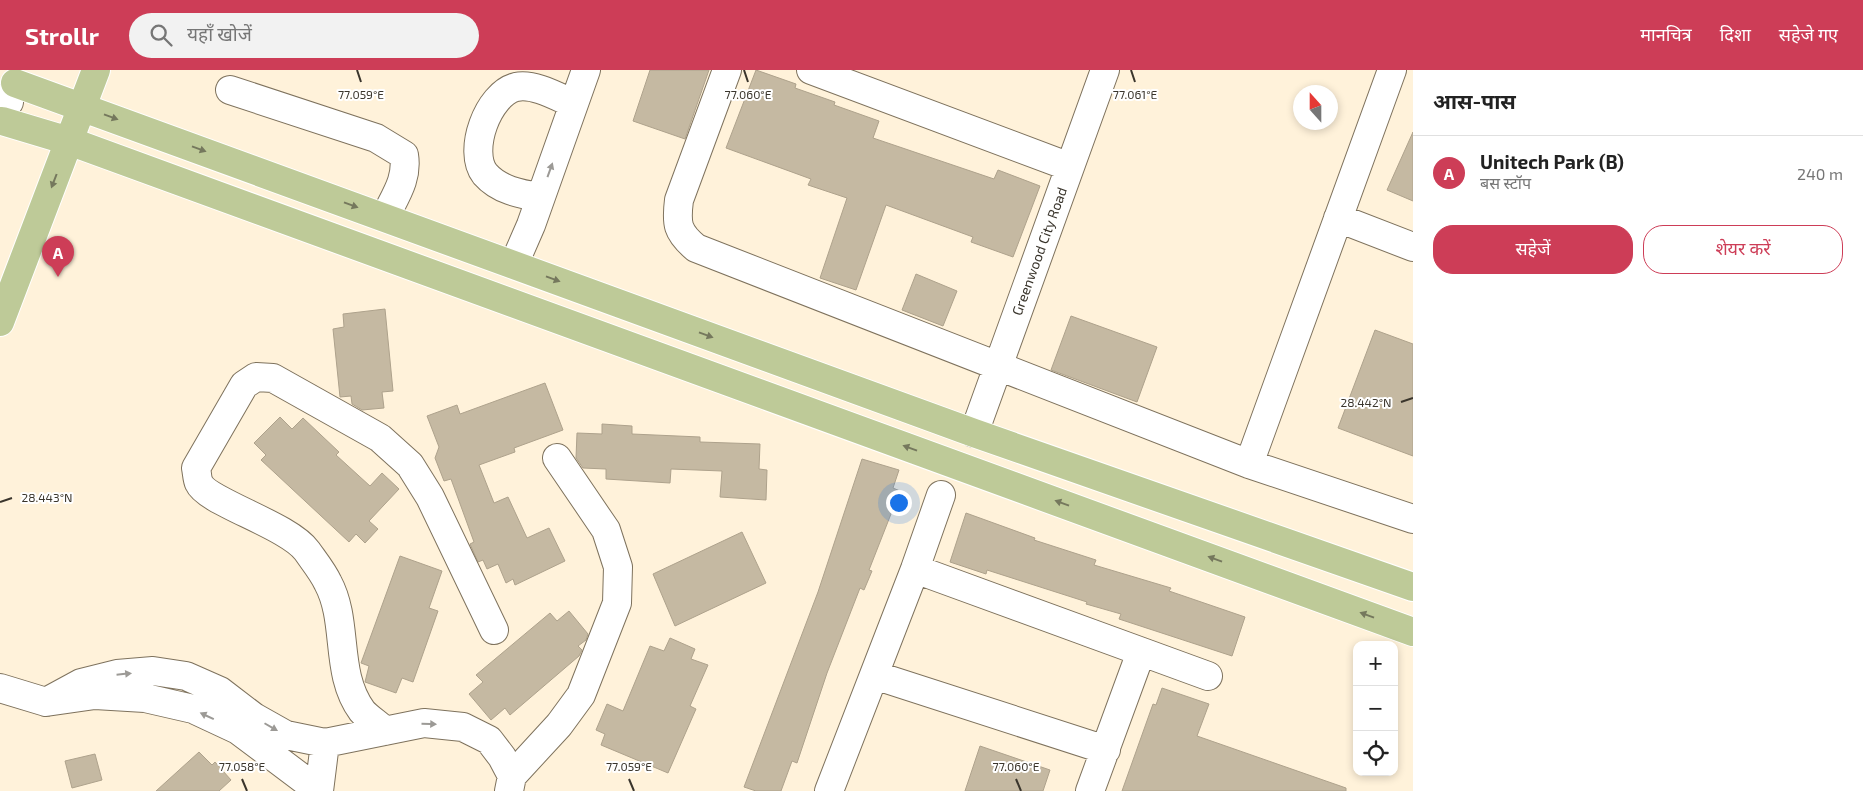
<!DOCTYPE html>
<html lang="hi">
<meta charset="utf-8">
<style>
body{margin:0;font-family:"Exo 2","Noto Sans Devanagari",sans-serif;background:#f2f2f2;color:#222}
.controls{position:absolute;right:15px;bottom:15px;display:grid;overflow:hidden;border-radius:10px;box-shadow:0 2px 8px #0003}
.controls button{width:45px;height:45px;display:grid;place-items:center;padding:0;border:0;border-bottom:1px solid #e0e0e0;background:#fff;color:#222;font:25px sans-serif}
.compass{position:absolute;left:1293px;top:15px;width:45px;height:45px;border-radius:50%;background:#fff;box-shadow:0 2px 8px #0003;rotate:339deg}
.you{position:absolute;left:898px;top:432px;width:18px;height:18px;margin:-12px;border:4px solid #fff;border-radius:50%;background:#1a73e8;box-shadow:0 0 0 8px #1a73e833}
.badge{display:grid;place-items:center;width:32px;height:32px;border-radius:50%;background:#cd3d57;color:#fff;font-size:16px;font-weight:700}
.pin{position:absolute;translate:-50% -41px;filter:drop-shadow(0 1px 2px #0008)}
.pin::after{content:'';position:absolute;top:26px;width:18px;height:15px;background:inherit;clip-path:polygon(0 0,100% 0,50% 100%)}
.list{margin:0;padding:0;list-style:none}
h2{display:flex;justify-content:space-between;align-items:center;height:65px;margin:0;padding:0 20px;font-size:21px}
h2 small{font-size:16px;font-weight:400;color:#767676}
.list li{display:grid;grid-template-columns:32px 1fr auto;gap:15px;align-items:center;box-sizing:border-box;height:75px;padding:0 20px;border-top:1px solid #e0e0e0}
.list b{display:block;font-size:19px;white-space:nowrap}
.list p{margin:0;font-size:16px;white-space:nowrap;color:#767676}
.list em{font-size:16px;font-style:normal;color:#767676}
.actions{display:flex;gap:10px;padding:15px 20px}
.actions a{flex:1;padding:11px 0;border:1px solid #cd3d57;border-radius:20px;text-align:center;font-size:18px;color:#cd3d57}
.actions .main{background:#cd3d57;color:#fff}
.icon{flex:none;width:28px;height:28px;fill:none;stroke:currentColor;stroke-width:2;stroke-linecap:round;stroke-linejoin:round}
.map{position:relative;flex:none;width:1413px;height:721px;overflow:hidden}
header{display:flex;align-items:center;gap:30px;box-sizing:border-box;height:70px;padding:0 25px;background:#cd3d57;color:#fff}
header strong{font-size:24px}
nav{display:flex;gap:28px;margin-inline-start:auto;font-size:18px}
.search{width:350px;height:45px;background:#f2f2f2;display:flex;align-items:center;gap:12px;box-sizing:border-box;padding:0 18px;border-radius:28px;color:#767676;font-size:19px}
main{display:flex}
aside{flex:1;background:#fff}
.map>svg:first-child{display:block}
.building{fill:#c5b9a2;stroke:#aea28c}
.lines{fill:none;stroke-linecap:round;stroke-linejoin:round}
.minor-casing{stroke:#7e725d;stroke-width:30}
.major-casing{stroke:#fff;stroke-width:30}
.minor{stroke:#fff;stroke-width:28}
.major{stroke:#beca98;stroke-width:28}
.oneway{fill:#75785d}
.oneway2{fill:#9c9a96}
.ticks{fill:none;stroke:#3a352c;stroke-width:2}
.labels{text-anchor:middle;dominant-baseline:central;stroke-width:4;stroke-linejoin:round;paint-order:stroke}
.street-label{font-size:14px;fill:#3a352c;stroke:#fff}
.ticks-label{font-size:12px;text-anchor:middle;fill:#3a352c;stroke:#fff;stroke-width:4;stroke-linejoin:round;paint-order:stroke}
</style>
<header>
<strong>Strollr</strong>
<div class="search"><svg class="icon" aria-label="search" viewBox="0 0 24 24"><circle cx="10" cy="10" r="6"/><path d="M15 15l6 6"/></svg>यहाँ खोजें</div>
<nav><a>मानचित्र</a><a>दिशा</a><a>सहेजे गए</a></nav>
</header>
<main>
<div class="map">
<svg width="1413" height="721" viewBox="0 0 1413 721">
<rect width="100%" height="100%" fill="#fff2da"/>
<path class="building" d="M 650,0 L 709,0 L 685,69 L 633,51 Z
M 756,0 L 796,14 L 795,18 L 835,32 L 834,35 L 879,51 L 873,68 L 994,109 L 998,100 L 1040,116 L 1013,187 L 971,172 L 973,167 L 886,135 L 856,220 L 820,208 L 847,128 L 808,115 L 811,109 L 726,78 Z
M 1413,62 L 1413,131 L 1387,120 Z
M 916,204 L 957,221 L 943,256 L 902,240 Z
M 385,239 L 393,321 L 382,322 L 384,338 L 362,340 L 352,334 L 351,326 L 340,327 L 333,259 L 344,257 L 343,244 Z
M 1071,246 L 1157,277 L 1137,332 L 1051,300 Z
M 1375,260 L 1413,274 L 1413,386 L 1338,358 Z
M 545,313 L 563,360 L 514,378 L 515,382 L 479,395 L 494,433 L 508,427 L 527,468 L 549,458 L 565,491 L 515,515 L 513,509 L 506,513 L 498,494 L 487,499 L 483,490 L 478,492 L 470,474 L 474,472 L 451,409 L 444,411 L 435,388 L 439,377 L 427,346 L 457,335 L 460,344 Z
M 280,347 L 292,359 L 303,348 L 339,382 L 336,385 L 370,416 L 382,403 L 399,419 L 369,451 L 378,459 L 365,473 L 356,464 L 349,472 L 261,390 L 266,385 L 254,373 Z
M 602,354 L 632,356 L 632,364 L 700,367 L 700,372 L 760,374 L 759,399 L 767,400 L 766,430 L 720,427 L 722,401 L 671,399 L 670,413 L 606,409 L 606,399 L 583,398 L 576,388 L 577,363 L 602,364 Z
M 862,389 L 899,400 L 893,418 L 900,421 L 869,500 L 872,501 L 864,520 L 860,518 L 827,603 L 797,693 L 792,691 L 781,721 L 756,721 L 744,717 L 818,522 Z
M 966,443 L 1035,468 L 1034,470 L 1096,490 L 1094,495 L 1171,518 L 1169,521 L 1245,547 L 1232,586 L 1119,549 L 1121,544 L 1086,534 L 1087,532 L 987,500 L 986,504 L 950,492 Z
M 742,462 L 766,513 L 675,556 L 653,504 Z
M 400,486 L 442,501 L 429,538 L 438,541 L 413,612 L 402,608 L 396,623 L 365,612 L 369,596 L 361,593 Z
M 569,541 L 588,564 L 586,570 L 578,576 L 582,580 L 579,586 L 510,645 L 505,638 L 491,650 L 469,624 L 483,612 L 476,605 L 550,543 L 557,551 Z
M 670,568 L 695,579 L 691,589 L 708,595 L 690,636 L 696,639 L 668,703 L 601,675 L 605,664 L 596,660 L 607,634 L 623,641 L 650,576 L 664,581 Z
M 1162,618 L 1209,634 L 1197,666 L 1346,718 L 1346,721 L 1122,721 L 1153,634 L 1156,635 Z
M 980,676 L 1050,700 L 1043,721 L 965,721 Z
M 199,682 L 212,695 L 215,692 L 231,710 L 219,721 L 156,721 Z
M 95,684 L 102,710 L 72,718 L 65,691 Z"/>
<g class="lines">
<defs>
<path id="minor" d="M 727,0 L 679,130 C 676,154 677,162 696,178 L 1249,394 L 1413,449
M 811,0 L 1070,97
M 230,20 L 376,68 L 404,85 C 408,109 395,126 385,147
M 0,29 L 9,32
M 540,127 C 520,124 499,120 485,104 C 467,81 488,24 516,17 C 534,13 558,27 574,34
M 1338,148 L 1413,177
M 514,194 L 531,155 L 586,0
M 974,363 L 1105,0
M 1249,394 L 1392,0
M 915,499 L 1208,606
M 874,605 L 1106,680
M 0,618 L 46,632 L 95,625 L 145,628 L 193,639 L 238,660 L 319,721
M 46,632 L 81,613 L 117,604 L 153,601 L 186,606 L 220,621 L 254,647 L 286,665 L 325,673 L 424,653 L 463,657 L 489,670 L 502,687 L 512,706
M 385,661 C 378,654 368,648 362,641 C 334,603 349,552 328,513 C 323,502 314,491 307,481 C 288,455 207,432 199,413 C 197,409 197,402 196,398 L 244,315 L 256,307 L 273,308 L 380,368 L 410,395 L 430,427 L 494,560
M 319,721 L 325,673
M 509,721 L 512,706 L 559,655 L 581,625 L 617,533 L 618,497 L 606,460 L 557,388
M 829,721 L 915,499 L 941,425
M 1090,721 L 1141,582"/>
<path id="major" d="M 15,13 L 974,363 L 1413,517
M 2,51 L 69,71 L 1413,562
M 0,252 L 96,0"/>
</defs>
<use href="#minor" class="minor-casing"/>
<use href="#major" class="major-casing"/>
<use href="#minor" class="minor"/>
<use href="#major" class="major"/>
</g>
<defs><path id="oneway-solid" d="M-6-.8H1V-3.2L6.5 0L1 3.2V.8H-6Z" transform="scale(1.25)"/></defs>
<g class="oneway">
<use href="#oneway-solid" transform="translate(111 47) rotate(20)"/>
<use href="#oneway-solid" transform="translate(199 79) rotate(20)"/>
<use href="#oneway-solid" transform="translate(54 111) rotate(111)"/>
<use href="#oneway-solid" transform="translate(351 135) rotate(20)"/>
<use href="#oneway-solid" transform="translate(553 209) rotate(20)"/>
<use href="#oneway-solid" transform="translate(706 265) rotate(20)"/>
<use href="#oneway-solid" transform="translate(910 378) rotate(-160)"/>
<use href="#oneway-solid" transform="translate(1062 433) rotate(-160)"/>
<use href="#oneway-solid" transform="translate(1215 489) rotate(-160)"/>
<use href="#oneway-solid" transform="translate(1367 545) rotate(-160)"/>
</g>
<g class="oneway2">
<use href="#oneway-solid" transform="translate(550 100) rotate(-70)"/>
<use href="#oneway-solid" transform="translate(124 604) rotate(-6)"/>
<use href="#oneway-solid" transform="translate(207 646) rotate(-155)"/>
<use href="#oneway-solid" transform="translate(429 654) rotate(2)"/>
<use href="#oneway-solid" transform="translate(271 657) rotate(30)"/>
</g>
<path class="ticks" d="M 357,0 L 361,12M 744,0 L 748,12M 1131,0 L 1135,12M 1401,332 L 1413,328M 0,432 L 12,428M 242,709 L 247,721M 629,709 L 634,721M 1016,709 L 1021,721"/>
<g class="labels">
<g class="street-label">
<text transform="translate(1039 181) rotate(-70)">Greenwood City Road</text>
</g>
</g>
<g class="ticks-label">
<text x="361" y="29">77.059°E</text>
<text x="748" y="29">77.060°E</text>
<text x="1135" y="29">77.061°E</text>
<text x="1366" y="337">28.442°N</text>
<text x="47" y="432">28.443°N</text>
<text x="242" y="701">77.058°E</text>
<text x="629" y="701">77.059°E</text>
<text x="1016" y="701">77.060°E</text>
</g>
</svg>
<div class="controls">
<button>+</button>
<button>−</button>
<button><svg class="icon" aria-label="locate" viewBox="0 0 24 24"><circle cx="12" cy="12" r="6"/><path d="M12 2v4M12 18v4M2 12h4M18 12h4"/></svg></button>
</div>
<svg class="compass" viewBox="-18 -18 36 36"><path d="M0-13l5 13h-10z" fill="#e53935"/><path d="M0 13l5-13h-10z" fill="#767676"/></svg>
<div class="you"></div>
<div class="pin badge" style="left:58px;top:207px">A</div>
</div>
<aside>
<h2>आस-पास<small></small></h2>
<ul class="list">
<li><span class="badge">A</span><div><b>Unitech Park (B)</b><p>बस स्टॉप</p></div><em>240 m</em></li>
</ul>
<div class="actions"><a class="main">सहेजें</a><a>शेयर करें</a></div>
</aside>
</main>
